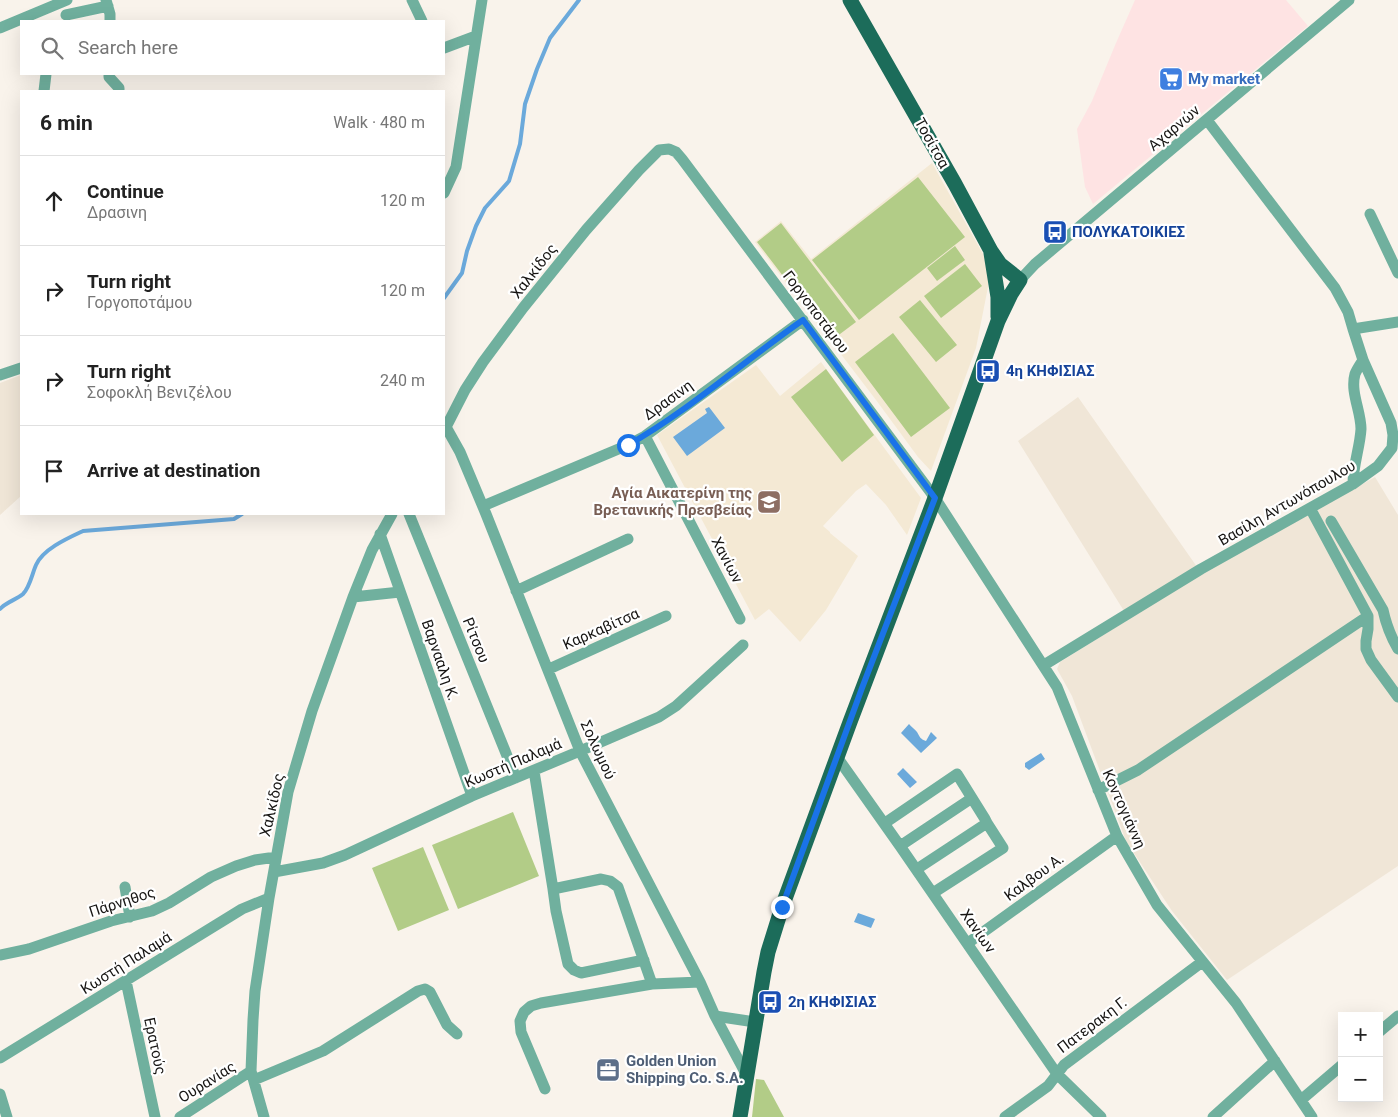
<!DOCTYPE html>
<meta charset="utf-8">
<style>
body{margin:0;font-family:Roboto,sans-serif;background:#f2f2f2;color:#222}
.controls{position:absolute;right:15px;bottom:15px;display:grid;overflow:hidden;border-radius:0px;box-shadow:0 5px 20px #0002}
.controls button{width:45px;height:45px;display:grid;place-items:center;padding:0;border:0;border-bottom:1px solid #e0e0e0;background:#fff;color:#222;font:25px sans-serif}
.stop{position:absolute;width:15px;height:15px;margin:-11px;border:4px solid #1a73e8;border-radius:50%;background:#fff}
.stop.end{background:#1a73e8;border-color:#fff;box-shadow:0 1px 5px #0008}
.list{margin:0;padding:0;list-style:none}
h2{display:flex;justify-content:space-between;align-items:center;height:65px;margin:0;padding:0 20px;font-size:21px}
h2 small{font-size:16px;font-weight:400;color:#767676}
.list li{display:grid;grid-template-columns:32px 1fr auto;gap:15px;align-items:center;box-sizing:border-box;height:90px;padding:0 20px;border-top:1px solid #e0e0e0}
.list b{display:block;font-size:19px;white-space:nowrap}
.list p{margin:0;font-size:16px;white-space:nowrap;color:#767676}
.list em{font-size:16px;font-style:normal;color:#767676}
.icon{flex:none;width:28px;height:28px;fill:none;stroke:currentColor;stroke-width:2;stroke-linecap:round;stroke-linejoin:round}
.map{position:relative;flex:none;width:1398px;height:1117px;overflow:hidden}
.search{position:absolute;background:#fff;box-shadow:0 5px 20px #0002;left:20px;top:20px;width:425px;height:55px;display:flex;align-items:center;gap:12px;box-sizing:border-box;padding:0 18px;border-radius:0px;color:#767676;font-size:19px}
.panel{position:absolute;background:#fff;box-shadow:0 5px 20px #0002;left:20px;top:90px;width:425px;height:425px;border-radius:0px}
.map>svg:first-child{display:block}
.commercial{fill:#fee3e3}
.built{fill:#f0e6d7}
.education{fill:#f4e9d4}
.green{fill:#b2cc87}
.water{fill:#6ba9db}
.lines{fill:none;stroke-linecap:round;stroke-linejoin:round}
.stream{stroke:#6ba9db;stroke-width:4}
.minor{stroke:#70b09e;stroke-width:11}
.major{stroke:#1c6c5a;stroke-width:15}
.route{stroke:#1a73e8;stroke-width:6}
.labels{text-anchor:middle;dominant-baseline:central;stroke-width:4.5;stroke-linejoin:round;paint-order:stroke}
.shop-label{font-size:15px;font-weight:bold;fill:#366cbe;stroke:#fff;text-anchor:start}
.street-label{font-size:15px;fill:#171513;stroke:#fff}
.transit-label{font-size:15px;font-weight:bold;fill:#164399;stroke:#fff;text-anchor:start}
.education-label{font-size:15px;font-weight:bold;fill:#785e54;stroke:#fff;text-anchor:end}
.service-label{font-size:15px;font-weight:bold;fill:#4e5e75;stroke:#fff;text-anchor:start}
</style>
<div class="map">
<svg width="1398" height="1117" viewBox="0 0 1398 1117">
<rect width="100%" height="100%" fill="#f9f3eb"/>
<path class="commercial" d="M 1135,0 L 1286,0 L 1308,26 L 1093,204 L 1085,187 L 1077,129 L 1092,101 L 1116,43 Z"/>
<path class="built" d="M 21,375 L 21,496 L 0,515 L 0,383 Z
M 1078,397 L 1202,574 L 1375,477 L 1398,515 L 1398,866 L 1227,980 L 1172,911 L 1126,841 L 1072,696 L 1057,669 L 1060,662 L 1129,619 L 1018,441 Z"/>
<path class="education" d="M 932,163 L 983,254 L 988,270 L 988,287 L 976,348 L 931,471 L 918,457 L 876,400 L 755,242 L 781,221 L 811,259 Z
M 821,362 L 921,498 L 907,535 L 886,505 L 866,484 L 856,491 L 823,526 L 830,532 L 830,533 L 858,556 L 826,610 L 800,642 L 769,609 L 755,620 L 657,435 L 756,365 L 780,396 Z"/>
<path class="green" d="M 918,177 L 965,237 L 859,320 L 812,260 Z
M 781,223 L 856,322 L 832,340 L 757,242 Z
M 955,246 L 965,260 L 937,281 L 927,268 Z
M 965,264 L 982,286 L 941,318 L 924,296 Z
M 920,300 L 957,345 L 936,362 L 899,317 Z
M 893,333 L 950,408 L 911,437 L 855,362 Z
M 826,369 L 874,435 L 842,462 L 791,397 Z
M 513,812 L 539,876 L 458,909 L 432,845 Z
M 423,847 L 449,910 L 398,931 L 372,868 Z
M 756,1079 L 764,1080 L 784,1117 L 752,1117 Z"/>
<path class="water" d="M 709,407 L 725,428 L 687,456 L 673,437 L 707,413 L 705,409 Z
M 909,724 C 911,727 915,729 917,732 C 920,737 920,739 926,741 L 931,732 L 937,738 L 921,753 L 901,733 Z
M 1041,753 L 1045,759 L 1029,770 L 1025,767 L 1025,763 Z
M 903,768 L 917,782 L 910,788 L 897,774 Z
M 858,913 L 875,919 L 871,928 L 854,922 Z"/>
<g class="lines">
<path class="stream" d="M 444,298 L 462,273 L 467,251 L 476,226 L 485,208 L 509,181 L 520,144 L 525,104 L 537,69 L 550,38 L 579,0
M 0,609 C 6,602 16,600 23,594 C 30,587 32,574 36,565 C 43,549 68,538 83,531 L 234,519 L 242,514"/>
<path class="minor" d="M 106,0 L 110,14 L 110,21
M 412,0 L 422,21
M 66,15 L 108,6
M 0,28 L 67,0
M 444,48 L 476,36
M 109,74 L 109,77 L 119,88 L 119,91
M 44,91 L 46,74
M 1207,120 L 1335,288 L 1348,312 L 1353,329
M 444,193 L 456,167 L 482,0
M 1370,214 L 1398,273
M 1020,280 L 1035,264 L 1349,0
M 0,375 L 21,368
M 446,427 L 460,452 L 486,514 L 580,751 L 700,982 L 715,1016 L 746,1074
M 444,431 L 465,390 L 483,362 L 523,308 L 586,230 L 639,170 L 659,150 L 669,149 L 676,152 L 682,159 L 935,498 L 1057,687 L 1117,836 L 1157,905 L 1236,1003 L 1312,1117
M 645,436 L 740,619
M 1353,484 C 1353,465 1360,447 1361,429 C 1361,411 1350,392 1355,374 C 1357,369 1360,365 1363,360
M 483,506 L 628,445 L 645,436 L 803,320
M 1310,508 L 1368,616 L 1368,629 L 1366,641 L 1366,649 L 1371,660 L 1398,697
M 409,514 L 516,778
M 1331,521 L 1383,610 C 1386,624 1391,637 1398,649
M 380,534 L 472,796
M 516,591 L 628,539
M 353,597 L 400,592
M 1044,665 L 1201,569 L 1353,484 L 1378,466 L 1392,448 L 1393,435 L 1391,423 L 1363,360 L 1353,329 L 1398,322
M 549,669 L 666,616
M 837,757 L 900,846 L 1057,1074 L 1101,1117
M 534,771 L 553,889
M 1098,790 L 1138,770 L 1368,616
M 885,823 L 957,774 L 985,819 L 987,823 L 917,869
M 900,846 L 972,798
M 274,872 L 323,863 L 345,855 L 472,796 L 580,751 L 659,717 L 676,706 L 743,645
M 125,887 L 130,917
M 933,893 L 1003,848 L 987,823
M 968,943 L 1117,836
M 0,955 L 29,949 L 111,921 L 152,911 L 169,903 L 211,877 L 236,866 L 255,860 L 276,857
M 644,960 L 581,973 L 574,970 L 568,964 L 556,911 L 553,889 L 601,879 L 610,881 L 618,887 L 652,984
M 126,981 L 155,1117
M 715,1016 L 755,1022
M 1379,1032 L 1398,1016
M 0,1058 L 242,909 L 269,898
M 254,1080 L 323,1051 L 418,991 L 425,989 L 430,992 L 447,1025 L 457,1034
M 545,1089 L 521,1032 L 520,1021 L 524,1012 L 531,1006 L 541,1003 L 652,984 L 700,982
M 0,1094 L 7,1117
M 1301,1100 L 1342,1065
M 180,1117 L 251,1071
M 264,1117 L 251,1071 L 253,1020 L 255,991 L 269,898 L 288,792 L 312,711 L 353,597 L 372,550 L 392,514
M 1005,1117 L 1048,1086 L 1064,1065 L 1202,962
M 1213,1117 L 1275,1061"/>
<path class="major" d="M 991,253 L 998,297 L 998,317
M 740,1117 L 764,972 L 768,952 L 782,907 L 850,722 L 935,498 L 998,321 L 1011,294 L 1020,280 L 1000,264 L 991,251 L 955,184 L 850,0"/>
</g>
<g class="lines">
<path class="route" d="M 628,445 C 690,410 745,360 803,320 L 935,498 L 862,688 L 782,907"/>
</g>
<defs>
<symbol id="supermarket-square" viewBox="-11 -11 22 22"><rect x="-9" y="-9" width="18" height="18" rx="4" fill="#3f7fe0" stroke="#fff"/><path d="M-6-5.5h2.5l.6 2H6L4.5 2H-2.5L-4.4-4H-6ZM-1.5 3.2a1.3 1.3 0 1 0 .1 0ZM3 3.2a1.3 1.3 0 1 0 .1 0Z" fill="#fff"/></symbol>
<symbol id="bus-square" viewBox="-11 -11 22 22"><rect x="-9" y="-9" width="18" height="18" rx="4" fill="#1a4fb4" stroke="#fff"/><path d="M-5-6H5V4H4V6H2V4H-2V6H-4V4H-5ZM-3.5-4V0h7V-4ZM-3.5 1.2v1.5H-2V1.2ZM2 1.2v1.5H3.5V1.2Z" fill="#fff"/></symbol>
<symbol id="school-square" viewBox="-11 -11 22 22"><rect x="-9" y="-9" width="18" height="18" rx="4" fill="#8d6e63" stroke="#fff"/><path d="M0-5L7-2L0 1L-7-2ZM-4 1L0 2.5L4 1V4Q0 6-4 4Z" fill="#fff"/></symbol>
<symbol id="office-square" viewBox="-11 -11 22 22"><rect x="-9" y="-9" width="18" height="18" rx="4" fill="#5c6f8a" stroke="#fff"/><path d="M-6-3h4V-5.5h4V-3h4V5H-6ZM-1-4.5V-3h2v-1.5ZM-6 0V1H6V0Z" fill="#fff"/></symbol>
</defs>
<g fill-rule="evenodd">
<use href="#supermarket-square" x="1157" y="65" width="28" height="28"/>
<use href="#bus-square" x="1041" y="218" width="28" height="28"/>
<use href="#bus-square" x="974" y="357" width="28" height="28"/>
<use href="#school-square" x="755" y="488" width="28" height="28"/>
<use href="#bus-square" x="756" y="988" width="28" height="28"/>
<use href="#office-square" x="594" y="1056" width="28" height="28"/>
</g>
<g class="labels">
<g class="shop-label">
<text x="1188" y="79">My market</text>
</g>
<g class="street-label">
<text transform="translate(1174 128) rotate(-40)">Αχαρνών</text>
<text transform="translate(932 143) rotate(61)">Τοσίτσα</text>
<text transform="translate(534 271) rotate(-52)">Χαλκίδος</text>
<text transform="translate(816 312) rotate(53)">Γοργοποτάμου</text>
<text transform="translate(668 400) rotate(-36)">Δρασινη</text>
<text transform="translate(1287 503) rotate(-30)">Βασίλη Αντωνόπουλου</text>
<text transform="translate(727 560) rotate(62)">Χανίων</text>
<text transform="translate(601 629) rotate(-24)">Καρκαβίτσα</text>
<text transform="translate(476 640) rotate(68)">Ρίτσου</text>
<text transform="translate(440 660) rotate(71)">Βαρνααλη Κ.</text>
<text transform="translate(598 750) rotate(65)">Σολωμού</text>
<text transform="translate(513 763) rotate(-23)">Κωστή Παλαμά</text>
<text transform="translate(272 805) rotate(-77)">Χαλκίδος</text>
<text transform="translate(1124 809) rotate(66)">Κοντογιάννη</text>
<text transform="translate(1034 877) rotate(-36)">Καλβου Α.</text>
<text transform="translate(122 902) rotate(-18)">Πάρνηθος</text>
<text transform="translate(978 931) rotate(55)">Χανίων</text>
<text transform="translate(126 963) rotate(-32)">Κωστή Παλαμά</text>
<text transform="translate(1092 1025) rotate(-37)">Πατερακη Γ.</text>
<text transform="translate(155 1046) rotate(78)">Ερατούς</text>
<text transform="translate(207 1082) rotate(-32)">Ουρανίας</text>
</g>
<g class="transit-label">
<text x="1072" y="232">ΠΟΛΥΚΑΤΟΙΚΙΕΣ</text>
<text x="1006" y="371">4η ΚΗΦΙΣΙΑΣ</text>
<text x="788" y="1002">2η ΚΗΦΙΣΙΑΣ</text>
</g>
<g class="education-label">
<text x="752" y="493">Αγία Αικατερίνη της<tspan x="752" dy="17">Βρετανικής Πρεσβείας</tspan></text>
</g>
<g class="service-label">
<text x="626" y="1061">Golden Union<tspan x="626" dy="17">Shipping Co. S.A.</tspan></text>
</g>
</g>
</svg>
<div class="controls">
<button>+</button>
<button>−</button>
</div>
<div class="stop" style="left:628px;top:445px"></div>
<div class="stop end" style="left:782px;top:907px"></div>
<div class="search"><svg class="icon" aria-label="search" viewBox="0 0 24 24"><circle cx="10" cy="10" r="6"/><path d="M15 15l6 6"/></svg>Search here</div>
<section class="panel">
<h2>6 min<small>Walk · 480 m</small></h2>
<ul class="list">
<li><svg class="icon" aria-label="ahead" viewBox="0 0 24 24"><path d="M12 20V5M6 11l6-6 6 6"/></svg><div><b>Continue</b><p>Δρασινη</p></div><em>120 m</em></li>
<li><svg class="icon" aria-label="right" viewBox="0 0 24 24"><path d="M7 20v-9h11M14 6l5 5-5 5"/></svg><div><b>Turn right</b><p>Γοργοποτάμου</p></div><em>120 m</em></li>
<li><svg class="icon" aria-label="right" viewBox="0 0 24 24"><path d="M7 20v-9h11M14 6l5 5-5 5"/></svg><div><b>Turn right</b><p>Σοφοκλή Βενιζέλου</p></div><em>240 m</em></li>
<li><svg class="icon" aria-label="arrive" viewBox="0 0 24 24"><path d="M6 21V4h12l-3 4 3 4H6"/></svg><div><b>Arrive at destination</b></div></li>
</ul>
</section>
</div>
